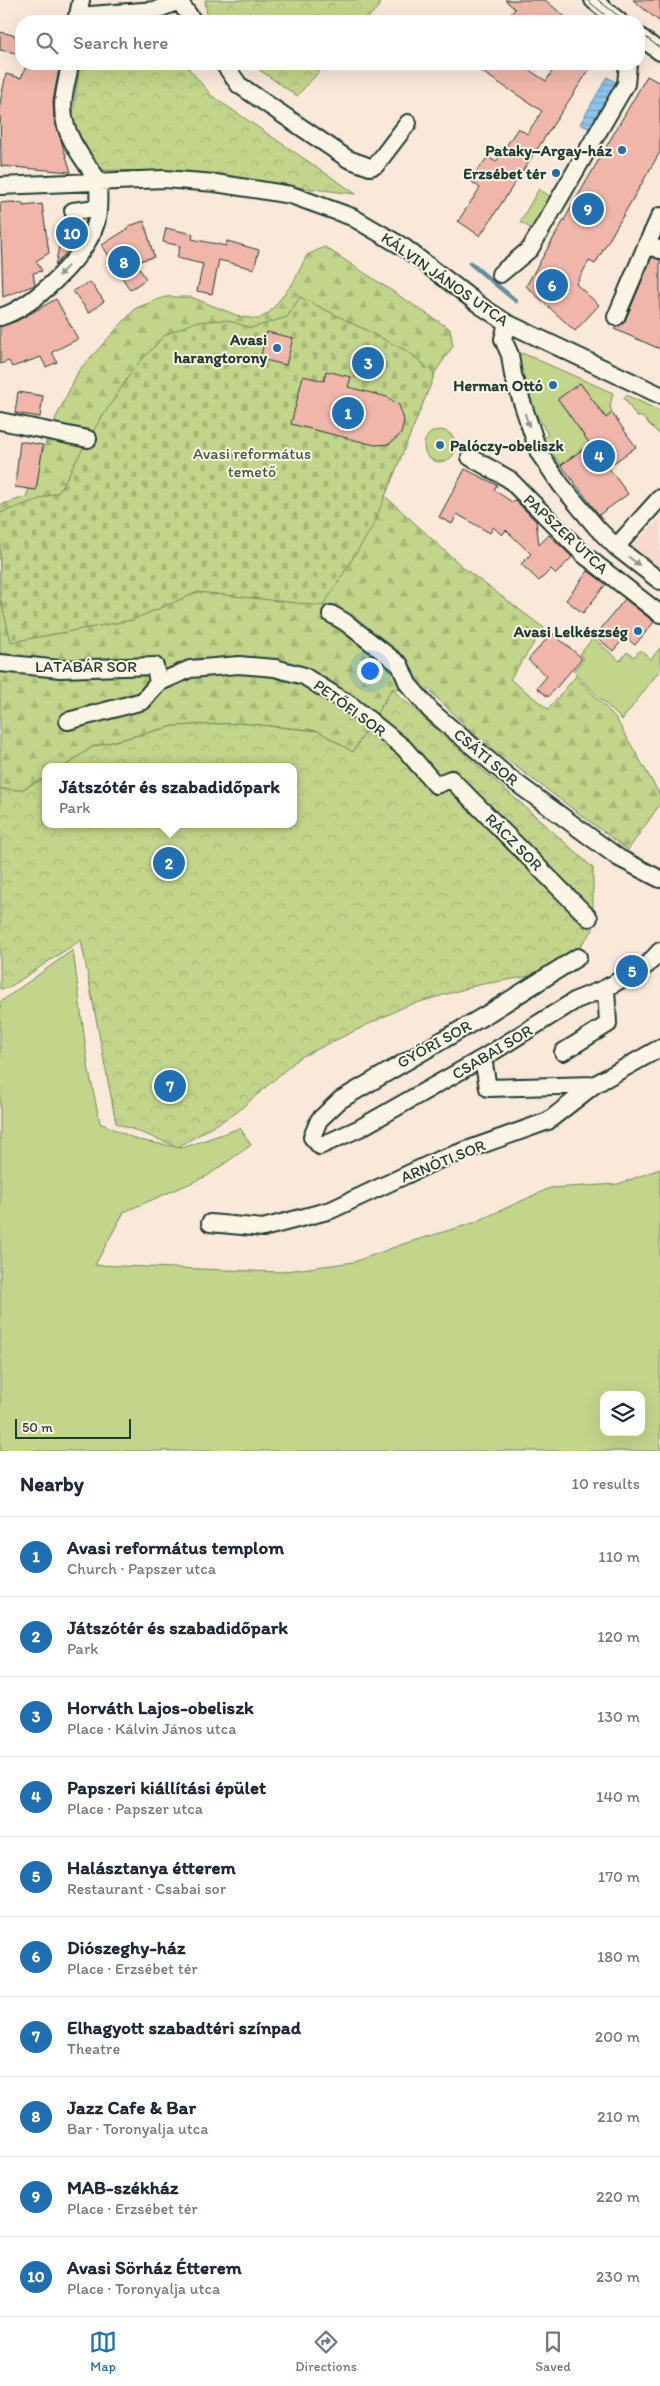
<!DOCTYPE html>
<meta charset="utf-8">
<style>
body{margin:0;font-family:Itim,sans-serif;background:#f6f6f7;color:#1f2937}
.controls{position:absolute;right:15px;bottom:15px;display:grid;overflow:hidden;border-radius:10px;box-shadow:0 5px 20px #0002}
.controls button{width:45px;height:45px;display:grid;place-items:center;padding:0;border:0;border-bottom:1px solid #e0e1e3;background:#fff;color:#1f2937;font:25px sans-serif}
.scale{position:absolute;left:15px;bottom:12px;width:116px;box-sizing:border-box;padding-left:5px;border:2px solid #1f3d34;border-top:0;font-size:14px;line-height:18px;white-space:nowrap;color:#1f3d34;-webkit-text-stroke:4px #fcf5e5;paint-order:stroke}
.you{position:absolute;left:369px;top:670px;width:18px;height:18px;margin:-12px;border:4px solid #fff;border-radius:50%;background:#1a73e8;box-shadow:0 0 0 8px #1a73e833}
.badge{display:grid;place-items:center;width:32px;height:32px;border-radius:50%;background:#1f6fb2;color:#fff;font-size:16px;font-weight:700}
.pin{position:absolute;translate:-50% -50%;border:2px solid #fff;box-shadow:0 1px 5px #0006}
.popup{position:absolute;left:42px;top:763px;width:255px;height:65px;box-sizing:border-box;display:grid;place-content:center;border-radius:10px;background:#fff;filter:drop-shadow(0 1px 4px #0005);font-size:16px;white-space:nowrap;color:#747a83}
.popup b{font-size:19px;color:#1f2937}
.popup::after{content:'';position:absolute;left:50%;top:100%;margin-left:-10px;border:10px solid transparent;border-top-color:#fff}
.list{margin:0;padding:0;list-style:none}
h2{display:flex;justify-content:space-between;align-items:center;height:65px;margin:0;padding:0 20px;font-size:21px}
h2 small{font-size:16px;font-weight:400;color:#747a83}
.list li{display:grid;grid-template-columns:32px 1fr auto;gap:15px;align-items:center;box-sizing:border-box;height:80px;padding:0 20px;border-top:1px solid #e0e1e3}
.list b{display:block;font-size:19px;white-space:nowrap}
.list p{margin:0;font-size:16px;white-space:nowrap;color:#747a83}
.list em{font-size:16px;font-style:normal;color:#747a83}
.icon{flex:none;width:28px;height:28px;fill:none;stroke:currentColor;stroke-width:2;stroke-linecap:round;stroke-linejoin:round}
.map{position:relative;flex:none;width:660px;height:1451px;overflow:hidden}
.search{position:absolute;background:#fff;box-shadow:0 5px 20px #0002;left:15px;right:15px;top:15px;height:55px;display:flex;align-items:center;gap:12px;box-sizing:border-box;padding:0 18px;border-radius:20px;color:#747a83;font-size:19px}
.sheet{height:865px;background:#fff}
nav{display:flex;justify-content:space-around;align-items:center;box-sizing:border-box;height:70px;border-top:1px solid #e0e1e3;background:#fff;font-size:14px;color:#747a83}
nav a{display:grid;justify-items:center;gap:2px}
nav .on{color:#1f6fb2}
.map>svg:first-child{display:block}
.built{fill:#f7d9cb}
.grass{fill:#c2d58a;stroke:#70895f;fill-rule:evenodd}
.forest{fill:url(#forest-firs);stroke:#70895f}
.cemetery{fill:url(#cemetery-stones);stroke:#70895f}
.park{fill:url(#park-crowns);stroke:#70895f}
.water{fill:url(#water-rules);stroke:#608ea2}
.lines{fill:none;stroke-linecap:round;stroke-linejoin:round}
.stream{stroke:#608ea2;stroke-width:4.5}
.building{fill:#f0b6aa;stroke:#1f3d34}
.minor-casing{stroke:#1f3d34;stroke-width:20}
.minor{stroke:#fcf5e5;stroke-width:16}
.tram{stroke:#1f3d34;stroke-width:1}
.oneway{fill:#8e998c}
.poi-dot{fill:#1f6fb2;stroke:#fcf5e5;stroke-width:2}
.labels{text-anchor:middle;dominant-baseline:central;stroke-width:4;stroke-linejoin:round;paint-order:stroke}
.poi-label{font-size:16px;font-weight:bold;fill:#1f3d34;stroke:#fcf5e5;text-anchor:end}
.street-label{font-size:16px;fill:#1f3d34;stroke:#fcf5e5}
.park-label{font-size:16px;fill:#405b45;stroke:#fcf5e5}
</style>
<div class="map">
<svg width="660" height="1451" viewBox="0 0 660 1451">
<defs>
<pattern id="forest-firs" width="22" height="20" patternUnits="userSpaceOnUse" patternTransform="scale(1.25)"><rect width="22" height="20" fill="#c2d58a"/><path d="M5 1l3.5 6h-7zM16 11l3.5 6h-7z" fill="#a6b878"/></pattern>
<pattern id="cemetery-stones" width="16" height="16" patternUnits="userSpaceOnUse" patternTransform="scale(1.25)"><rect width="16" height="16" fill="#c2d58a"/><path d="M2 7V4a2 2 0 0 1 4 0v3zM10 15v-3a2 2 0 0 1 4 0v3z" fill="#a6b878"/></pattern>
<pattern id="park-crowns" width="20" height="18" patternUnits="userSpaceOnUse" patternTransform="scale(1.25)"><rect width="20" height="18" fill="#c2d58a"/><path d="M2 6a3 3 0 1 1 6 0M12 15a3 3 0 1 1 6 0" fill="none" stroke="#a6b878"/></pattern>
<pattern id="water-rules" width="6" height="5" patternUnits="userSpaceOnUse" patternTransform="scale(1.25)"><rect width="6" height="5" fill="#8cc4eb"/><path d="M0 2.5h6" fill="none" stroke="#72a0bf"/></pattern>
</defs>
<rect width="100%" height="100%" fill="#fae8d9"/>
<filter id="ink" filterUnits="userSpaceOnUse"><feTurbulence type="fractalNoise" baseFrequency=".02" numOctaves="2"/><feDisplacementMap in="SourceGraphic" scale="10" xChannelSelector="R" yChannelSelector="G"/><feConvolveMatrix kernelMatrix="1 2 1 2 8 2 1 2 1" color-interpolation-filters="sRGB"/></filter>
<g filter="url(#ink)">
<path class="built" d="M 660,518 L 660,571 L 630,548 Z"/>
<path class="grass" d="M 539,189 L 551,197 L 532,229 L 520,222 Z
M 522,353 L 613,393 L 610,406 L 612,413 L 606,418 L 580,383 L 558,399 L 590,444 L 561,465 L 542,439 L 548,435 L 536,413 L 531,413 L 516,358 Z
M 626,395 L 660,411 L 660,435 L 642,417 L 637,417 L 624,398 Z
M424 446a16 16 0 1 1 32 0a16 16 0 1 1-32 0Z
M 593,638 L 620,661 L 627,652 L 634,657 L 640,650 L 651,659 L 660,648 L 660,670 L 622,720 L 573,671 L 584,658 L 580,654 Z
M 73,950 L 88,1066 L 100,1123 L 138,1140 L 182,1148 L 240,1128 L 251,1145 L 207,1176 L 124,1212 L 95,1265 L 279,1272 L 354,1262 L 403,1244 L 473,1223 L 550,1188 L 618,1184 L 660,1169 L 660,1451 L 0,1451 L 0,1002 ZM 604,1395 L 641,1395 L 641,1432 L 604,1432 Z"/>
<path class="forest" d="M 325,247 L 450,329 L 453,346 L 434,374 L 385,496 L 465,569 L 544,628 L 510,679 L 548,709 L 576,676 L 615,717 L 660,795 L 660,804 L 628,850 L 479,739 L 428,689 L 392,689 L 353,752 L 318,731 L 240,723 L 174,726 L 92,747 L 64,767 L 45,767 L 45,778 L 21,790 L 0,789 L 0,505 L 26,497 L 52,426 L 79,370 L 136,308 L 165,297 L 191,297 L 241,317 L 259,319 L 270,312 L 293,283 L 307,255 Z"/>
<path class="cemetery" d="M 300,297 L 409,352 L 435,374 L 373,526 L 323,606 L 198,592 L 132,620 L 11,642 L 0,597 L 0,513 L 59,492 L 88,439 L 134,368 L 165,335 L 195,322 L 226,320 L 251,328 L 287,317 Z"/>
<path class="park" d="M 205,0 L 376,0 L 381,4 L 365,21 L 212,21 L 207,15 Z
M 80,64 L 185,64 L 212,96 L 356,194 L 157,171 L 99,170 L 72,122 Z
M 251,64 L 326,64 L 297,96 Z
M 392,689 C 458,750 527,807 593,868 L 593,930 L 560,971 L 478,985 L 406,1006 L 299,1058 L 236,1113 L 178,1147 L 116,1123 L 81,940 L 8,988 L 0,989 L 0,789 L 21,790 L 45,778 L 45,824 L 293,824 L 293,767 L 64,767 L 92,747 L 174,726 L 240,723 L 318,731 L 353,752 Z"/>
<path class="water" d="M 607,77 L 619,84 L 592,130 L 580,124 Z"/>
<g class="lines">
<path class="stream" d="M 470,263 L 516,301"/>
</g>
<path class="building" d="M 505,0 L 545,0 L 570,21 L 505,21 L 515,9 Z
M 633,0 L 660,0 L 660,22 Z
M 0,32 L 21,37 L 21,54 L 0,50 Z
M 27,64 L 60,64 L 53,101 L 54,118 L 71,172 L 1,166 L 0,103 L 6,74 L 21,78 Z
M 470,64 L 520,64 L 546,81 L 557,64 L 593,64 L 480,236 L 458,221 L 480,188 L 472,182 L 477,175 L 474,174 L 488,157 L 496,162 L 518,128 L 527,134 L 542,111 Z
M 647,76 L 660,83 L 660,152 L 595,264 L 589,261 L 576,284 L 599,305 L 575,331 L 526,286 Z
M 12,202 L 23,203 L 23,206 L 42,204 L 49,253 L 36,261 L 42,271 L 33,273 L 35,285 L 3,297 L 0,203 Z
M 65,217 L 74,221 L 87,219 L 73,244 L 55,266 Z
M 144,221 L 154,257 L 135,262 L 146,279 L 130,290 L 102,245 L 129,228 L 129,226 Z
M 166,228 L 193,234 L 192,239 L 226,246 L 227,241 L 259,250 L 254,269 L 219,260 L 212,294 L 197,291 L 203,264 L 177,258 L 180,246 L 163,242 Z
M 652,257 L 660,260 L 660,349 L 614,329 L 625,321 Z
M 90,282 L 104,301 L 89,313 L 73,291 Z
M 56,299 L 78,339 L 52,352 L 57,362 L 46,367 L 41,357 L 12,367 L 9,361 L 0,364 L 0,327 L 17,321 Z
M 267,332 L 293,338 L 286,365 L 260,359 Z
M 326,371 L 351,377 L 348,387 L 387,397 L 399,405 L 404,420 L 401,434 L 389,444 L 375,445 L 291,424 L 303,376 L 324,381 Z
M 580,383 L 606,418 L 612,413 L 636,447 L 608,467 L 628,494 L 599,515 L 561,465 L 590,444 L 558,399 Z
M 18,392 L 43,396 L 40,417 L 15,413 Z
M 20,441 L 43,445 L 36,490 L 15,487 Z
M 465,469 L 497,485 L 494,490 L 512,502 L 515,500 L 536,521 L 539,545 L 549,535 L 572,557 L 556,574 L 551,569 L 539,581 L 521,564 L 531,554 L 506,530 L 502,535 L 493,527 L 490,533 L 457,514 L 452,524 L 439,517 Z
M 588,571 L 606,584 L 583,613 L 566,600 Z
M 625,599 L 654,622 L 635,645 L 625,637 L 613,651 L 595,636 Z
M 552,633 L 582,658 L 548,697 L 537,688 L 547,676 L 528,660 Z"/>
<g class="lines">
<defs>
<path id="minor" d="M 593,0 L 619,21
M 77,16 L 156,10 L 179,1 L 193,21
M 77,21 L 81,0
M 639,36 L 660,52
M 70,64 C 68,78 63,93 63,107 C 63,135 83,159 98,180
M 224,64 L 239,85 L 348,159 L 370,167 L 376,165 L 408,123
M 0,186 L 164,179 L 215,183 L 291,195 L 352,217 L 405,248 L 481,306 L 507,323 L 660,395
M 73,211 L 97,208
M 647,244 L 660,216
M 500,274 L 530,249 L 626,84 L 628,64
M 0,317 C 34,307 86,256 96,223 C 100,210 98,193 98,180
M 616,317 L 647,244 L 660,250
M 507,323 L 503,339 L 510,355 L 513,375 L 539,453 L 561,485 L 597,528 L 616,547 L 660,581
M 0,421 L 88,439
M 470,457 L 509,479 L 583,554 L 660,614
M 616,547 L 660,498
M 331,614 L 345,622 L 400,665 L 408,684 L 431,711 L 511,779 L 619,858 L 660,879
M 0,663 L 60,669 L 155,666 L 158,683
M 68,721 L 143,701 L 158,683 L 190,669 L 239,665 L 275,668 L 304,676 L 352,706 L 404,748 L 436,785 L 451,779 L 589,918
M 578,957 L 489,1013 L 340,1100 L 319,1120 L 312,1137 L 320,1146 L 360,1128 L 483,1058 L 576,1000 L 606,988 L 647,965 L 660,951
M 563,1052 L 608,1024 L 606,988
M 483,1058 L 488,1088 L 594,1085
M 210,1223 L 263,1228 L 331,1210 L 436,1161 L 548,1121 L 594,1085 L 660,1048"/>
</defs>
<use href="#minor" class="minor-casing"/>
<use href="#minor" class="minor"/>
<path class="tram" d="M 587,0 L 604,14
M 598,0 L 625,21
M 639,32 L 660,48"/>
</g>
<defs><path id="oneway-solid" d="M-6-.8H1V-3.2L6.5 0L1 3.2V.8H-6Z" transform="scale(1.25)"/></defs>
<g class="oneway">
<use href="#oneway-solid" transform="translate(63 271) rotate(134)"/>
<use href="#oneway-solid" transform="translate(527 420) rotate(72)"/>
<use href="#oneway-solid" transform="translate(634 561) rotate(38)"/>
</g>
</g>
<g class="poi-dot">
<circle cx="622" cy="150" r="5"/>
<circle cx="556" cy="173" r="5"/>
<circle cx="277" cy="348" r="5"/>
<circle cx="553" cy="385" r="5"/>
<circle cx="440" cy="445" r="5"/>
<circle cx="638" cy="631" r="5"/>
</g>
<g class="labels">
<g class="poi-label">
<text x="612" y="150">Pataky–Argay-ház</text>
<text x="546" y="173">Erzsébet tér</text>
<text x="267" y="339">Avasi<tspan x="267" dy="18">harangtorony</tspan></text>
<text x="543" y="385">Herman Ottó</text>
<text x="450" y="445" text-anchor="start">Palóczy-obeliszk</text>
<text x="628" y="631">Avasi Lelkészség</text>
</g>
<g class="street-label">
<text transform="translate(445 279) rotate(35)">KÁLVIN JÁNOS UTCA</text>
<text transform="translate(566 534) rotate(43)">PAPSZER UTCA</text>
<text x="86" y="666">LATABÁR SOR</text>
<text transform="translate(350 708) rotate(36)">PETŐFI SOR</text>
<text transform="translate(486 757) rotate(40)">CSÁTI SOR</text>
<text transform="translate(514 842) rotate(45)">RÁCZ SOR</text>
<text transform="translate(434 1044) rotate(-29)">GYŐRI SOR</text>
<text transform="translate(492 1052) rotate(-31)">CSABAI SOR</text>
<text transform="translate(443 1161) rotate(-22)">ARNÓTI SOR</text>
</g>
<g class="park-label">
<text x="252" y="453">Avasi református<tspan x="252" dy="18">temető</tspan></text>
</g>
</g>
</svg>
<div class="controls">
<button><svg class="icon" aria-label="layers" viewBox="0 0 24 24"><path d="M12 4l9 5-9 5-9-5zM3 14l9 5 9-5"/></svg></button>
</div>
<div class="scale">50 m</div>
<div class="you"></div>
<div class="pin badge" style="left:348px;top:413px">1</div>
<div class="pin badge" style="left:169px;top:863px">2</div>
<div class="popup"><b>Játszótér és szabadidőpark</b>Park</div>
<div class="pin badge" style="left:368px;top:363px">3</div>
<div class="pin badge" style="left:599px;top:456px">4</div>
<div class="pin badge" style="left:632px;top:971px">5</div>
<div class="pin badge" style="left:552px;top:285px">6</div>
<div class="pin badge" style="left:170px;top:1086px">7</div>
<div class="pin badge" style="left:124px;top:262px">8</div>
<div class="pin badge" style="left:588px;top:209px">9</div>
<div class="pin badge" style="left:72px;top:233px">10</div>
<div class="search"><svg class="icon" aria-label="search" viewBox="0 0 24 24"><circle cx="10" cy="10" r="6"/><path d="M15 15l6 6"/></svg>Search here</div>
</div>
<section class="sheet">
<h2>Nearby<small>10 results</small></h2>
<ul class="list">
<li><span class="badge">1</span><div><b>Avasi református templom</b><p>Church · Papszer utca</p></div><em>110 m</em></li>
<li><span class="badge">2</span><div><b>Játszótér és szabadidőpark</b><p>Park</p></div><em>120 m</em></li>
<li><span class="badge">3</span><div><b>Horváth Lajos-obeliszk</b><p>Place · Kálvin János utca</p></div><em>130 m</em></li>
<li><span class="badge">4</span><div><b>Papszeri kiállítási épület</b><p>Place · Papszer utca</p></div><em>140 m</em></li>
<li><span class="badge">5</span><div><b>Halásztanya étterem</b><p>Restaurant · Csabai sor</p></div><em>170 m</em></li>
<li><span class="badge">6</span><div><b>Diószeghy-ház</b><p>Place · Erzsébet tér</p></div><em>180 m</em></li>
<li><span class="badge">7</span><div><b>Elhagyott szabadtéri színpad</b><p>Theatre</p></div><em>200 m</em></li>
<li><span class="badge">8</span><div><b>Jazz Cafe &amp; Bar</b><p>Bar · Toronyalja utca</p></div><em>210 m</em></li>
<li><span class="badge">9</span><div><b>MAB-székház</b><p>Place · Erzsébet tér</p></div><em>220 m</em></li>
<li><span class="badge">10</span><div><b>Avasi Sörház Étterem</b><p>Place · Toronyalja utca</p></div><em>230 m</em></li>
</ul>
</section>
<nav>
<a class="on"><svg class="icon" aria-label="map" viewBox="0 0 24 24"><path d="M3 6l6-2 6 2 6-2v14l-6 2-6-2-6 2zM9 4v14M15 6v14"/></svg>Map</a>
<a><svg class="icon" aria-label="directions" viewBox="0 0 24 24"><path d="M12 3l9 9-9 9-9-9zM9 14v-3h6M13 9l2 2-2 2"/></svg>Directions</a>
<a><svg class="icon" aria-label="saved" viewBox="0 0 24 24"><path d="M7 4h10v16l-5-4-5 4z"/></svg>Saved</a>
</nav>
